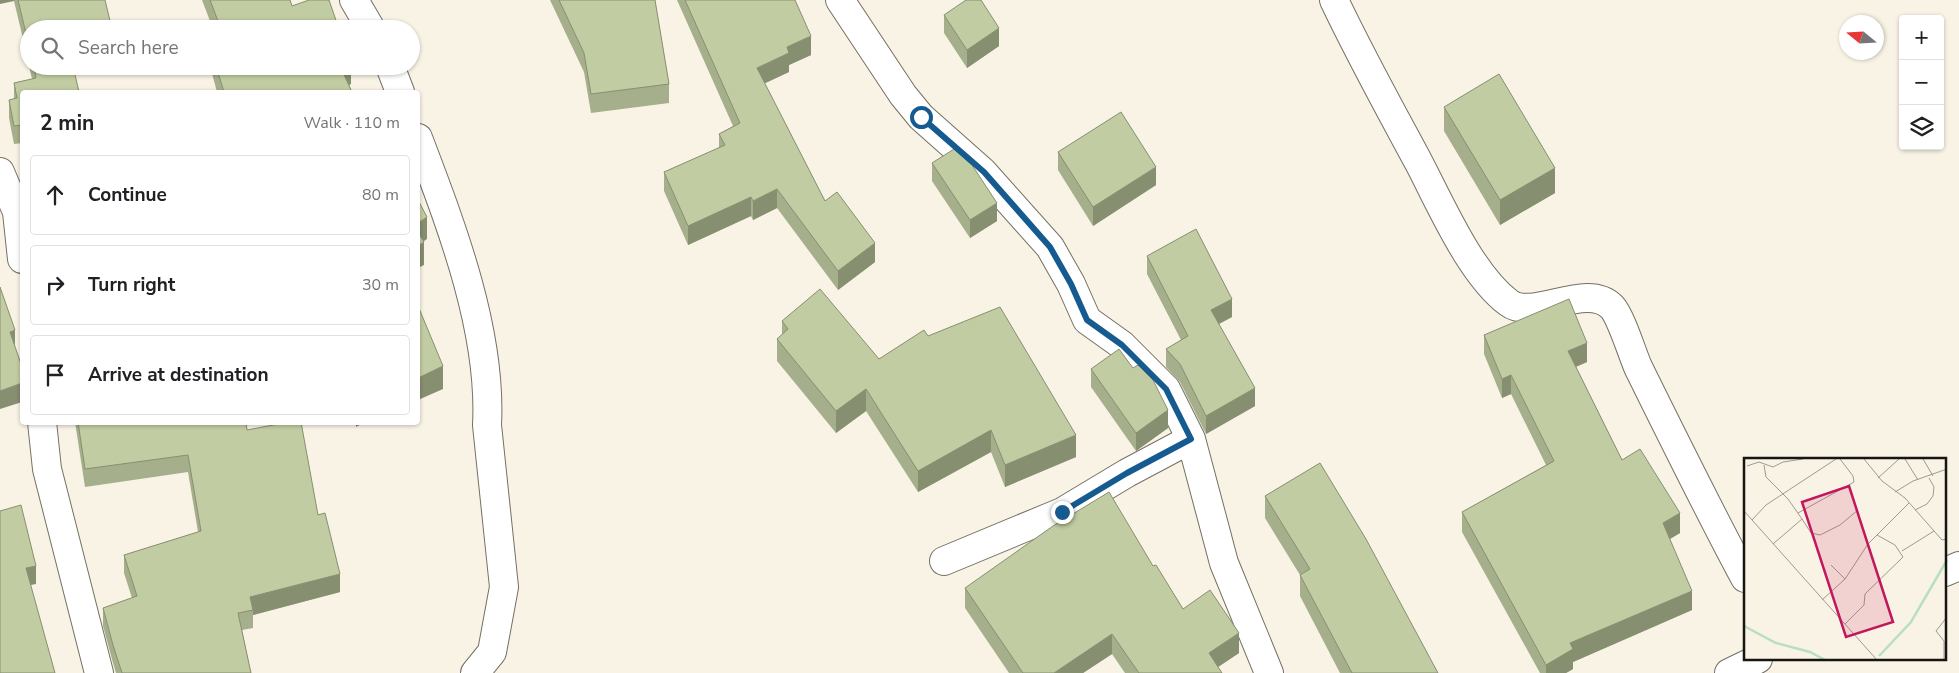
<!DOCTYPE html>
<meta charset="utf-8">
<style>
body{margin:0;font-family:"Nunito Sans",sans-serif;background:#f6f6f6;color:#202124}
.controls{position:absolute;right:15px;top:15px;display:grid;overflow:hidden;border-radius:5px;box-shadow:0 1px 4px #0004}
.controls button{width:45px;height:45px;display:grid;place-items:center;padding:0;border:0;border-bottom:1px solid #e0e0e0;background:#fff;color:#202124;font:25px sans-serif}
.compass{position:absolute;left:1839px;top:15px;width:45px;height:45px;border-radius:50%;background:#fff;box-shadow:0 1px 4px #0004;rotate:288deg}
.stop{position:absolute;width:15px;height:15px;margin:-11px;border:4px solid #165b90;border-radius:50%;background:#fff}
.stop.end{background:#165b90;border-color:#fff;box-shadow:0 1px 5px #0008}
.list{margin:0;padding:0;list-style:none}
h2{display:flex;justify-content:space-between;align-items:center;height:65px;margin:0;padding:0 20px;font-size:21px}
h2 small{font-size:16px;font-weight:400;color:#757577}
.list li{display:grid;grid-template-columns:32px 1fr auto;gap:15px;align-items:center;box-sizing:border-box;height:80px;margin:0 10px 10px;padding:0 10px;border:1px solid #e0e0e0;border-radius:5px}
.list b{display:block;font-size:19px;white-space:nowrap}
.list em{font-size:16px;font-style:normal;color:#757577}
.icon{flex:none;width:28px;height:28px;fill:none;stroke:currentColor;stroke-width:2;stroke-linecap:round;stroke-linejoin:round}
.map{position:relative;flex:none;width:1959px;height:673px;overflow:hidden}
.search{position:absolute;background:#fff;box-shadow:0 1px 4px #0004;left:20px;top:20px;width:400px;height:55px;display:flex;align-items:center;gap:12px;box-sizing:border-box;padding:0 18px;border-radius:28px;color:#757577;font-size:19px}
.panel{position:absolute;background:#fff;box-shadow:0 1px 4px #0004;left:20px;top:90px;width:400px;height:335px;border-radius:5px}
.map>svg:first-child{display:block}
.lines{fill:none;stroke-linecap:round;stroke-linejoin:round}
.minor-casing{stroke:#757064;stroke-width:30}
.secondary-casing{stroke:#757064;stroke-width:30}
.minor{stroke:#fff;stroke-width:28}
.secondary{stroke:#fff;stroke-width:28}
.wall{fill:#a6af8b}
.shaded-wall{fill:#878f71}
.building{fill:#c1cca2;stroke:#878f71}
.route{stroke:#165b90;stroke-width:6}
.inset-river{fill:none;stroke:#b9dfc1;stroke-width:2.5}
.inset-road{fill:none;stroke:#9f9a91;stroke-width:1}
.view{fill:#c2185b;fill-opacity:0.15;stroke:#c2185b;stroke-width:2.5}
.inset-edge{fill:none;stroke:#171511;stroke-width:2.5}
</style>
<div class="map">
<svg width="1959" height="673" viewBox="0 0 1959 673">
<rect width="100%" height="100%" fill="#f9f3e6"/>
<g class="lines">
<defs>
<path id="minor" d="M 354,0 L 371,29
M 840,0 L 903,95 L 921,117 L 983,172 L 1050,247 L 1071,284 L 1087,320 L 1122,345 L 1166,389 L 1191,439
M 1334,0 C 1360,55 1390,109 1419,163 C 1441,205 1471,275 1509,303 C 1533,321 1587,281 1612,307 C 1621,317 1632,353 1638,367 C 1673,438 1708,509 1745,578
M 390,66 L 400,92
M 418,138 C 451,225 492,330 487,425 L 504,587 L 492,652 L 475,673
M 0,172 L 17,212 L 22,259
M 42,422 L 47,469 L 99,673
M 944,561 L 1062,512 L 1127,473 L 1191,439 L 1224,563 L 1269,673"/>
<path id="secondary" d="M 1945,572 L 1959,566
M 1729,673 L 1758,659"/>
</defs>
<use href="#minor" class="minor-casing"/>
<use href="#secondary" class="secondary-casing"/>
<use href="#minor" class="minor"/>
<use href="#secondary" class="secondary"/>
</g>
<path class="wall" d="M 0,0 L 105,0 L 29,29 L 29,64 L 14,1 Z
M 202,0 L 290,0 L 292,6 L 339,29 L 213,29 Z
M 550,0 L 655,0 L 669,84 L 669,103 L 591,113 L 584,72 Z
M 677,0 L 795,0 L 811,55 L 789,65 L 789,72 L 764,83 L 825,201 L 875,262 L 838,290 L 777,208 L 753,220 L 751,216 L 688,245 L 664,191 L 664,172 L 719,148 L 719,134 L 733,126 Z
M 944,15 L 999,46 L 967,68 L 944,33 Z
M 29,66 L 75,66 L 22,92 L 22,145 L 22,143 L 14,144 L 9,118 L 9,100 L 14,99 L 14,83 L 32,79 Z
M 210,66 L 351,66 L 351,84 L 349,85 L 352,92 L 217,92 Z
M 1444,107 L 1555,193 L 1500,225 L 1444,131 Z
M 1058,152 L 1156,185 L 1093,226 L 1058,170 Z
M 932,163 L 997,221 L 970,238 L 932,181 Z
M 1147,256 L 1232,317 L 1219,324 L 1255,406 L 1206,434 L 1180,382 L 1166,367 L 1166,349 L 1181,340 L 1147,274 Z
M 782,321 L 879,359 L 928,336 L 1076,457 L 1005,487 L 991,452 L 918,492 L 866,411 L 836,433 L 777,361 L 777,339 L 782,335 Z
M 1484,335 L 1587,362 L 1576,367 L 1622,460 L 1680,533 L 1670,539 L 1692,610 L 1573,662 L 1573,669 L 1566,673 L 1540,673 L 1462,532 L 1462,512 L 1546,465 L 1511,394 L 1502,398 L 1484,354 Z
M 1133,368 L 1168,428 L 1136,451 L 1091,387 L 1091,369 Z
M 75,422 L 246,422 L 247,430 L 318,515 L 340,592 L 253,615 L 253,628 L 242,630 L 251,673 L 116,673 L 113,663 L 103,626 L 103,608 L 132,598 L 124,573 L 124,555 L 198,532 L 188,472 L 85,487 Z
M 1265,496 L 1438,673 L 1340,673 L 1300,596 L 1300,575 L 1265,518 Z
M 1153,566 L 1183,609 L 1239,653 L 1218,667 L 1222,673 L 1125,673 L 1112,654 L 1083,673 L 1009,673 L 965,608 L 965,588 Z"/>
<path class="shaded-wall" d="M 0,0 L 14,0 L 14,1 L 0,4 Z
M 999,28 L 999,46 L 967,68 L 967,50 Z
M 811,36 L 811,55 L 789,65 L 789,72 L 757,87 L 757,68 L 787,47 Z
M 340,66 L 351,66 L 351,84 L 340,89 Z
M 1156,167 L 1156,185 L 1093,226 L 1093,207 Z
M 1555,168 L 1555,193 L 1500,225 L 1500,200 Z
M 777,189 L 777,208 L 753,220 L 753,201 Z
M 751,197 L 751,216 L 688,245 L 688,226 Z
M 997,203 L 997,221 L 970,238 L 970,220 Z
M 427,217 L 427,239 L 418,245 L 418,223 Z
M 424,242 L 424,265 L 418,268 L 418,246 Z
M 875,243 L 875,262 L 838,290 L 838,271 Z
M 1232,299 L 1232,317 L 1211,328 L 1211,310 Z
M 15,330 L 15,348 L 10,332 Z
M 1587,343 L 1587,362 L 1568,370 L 1568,351 Z
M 443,366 L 443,389 L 418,400 L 418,378 Z
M 1511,375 L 1511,394 L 1502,398 L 1502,379 Z
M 22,383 L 22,402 L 0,409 L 0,391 Z
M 1255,388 L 1255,406 L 1206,434 L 1206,416 Z
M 866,389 L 866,411 L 836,433 L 836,411 Z
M 1168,410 L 1168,428 L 1136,451 L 1136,433 Z
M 356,422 L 365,422 L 356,427 Z
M 991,430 L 991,452 L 918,492 L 918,471 Z
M 1076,435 L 1076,457 L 1005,487 L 1005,465 Z
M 1680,513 L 1680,533 L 1663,543 L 1663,523 Z
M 36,566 L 36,584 L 26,586 L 26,568 Z
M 340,574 L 340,592 L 253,615 L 253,610 L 250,597 Z
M 1692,591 L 1692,610 L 1573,662 L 1573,669 L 1566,673 L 1546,673 L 1546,665 L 1570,643 Z
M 1239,633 L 1239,653 L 1209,673 L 1209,653 Z
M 1112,634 L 1112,654 L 1083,673 L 1054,673 Z"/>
<path class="building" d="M 18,0 L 105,0 L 112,29 L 29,29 L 29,46 Z
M 210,0 L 290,0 L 292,6 L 309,0 L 329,0 L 339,29 L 221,29 Z
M 559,0 L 655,0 L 669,84 L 591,94 L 584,53 Z
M 685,0 L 795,0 L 811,36 L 787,47 L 789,53 L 757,68 L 825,201 L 837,192 L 875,243 L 838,271 L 777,189 L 753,201 L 751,197 L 688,226 L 664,172 L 725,145 L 719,134 L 740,123 Z
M 966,0 L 981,0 L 999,28 L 967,50 L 944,15 Z
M 34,66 L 73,66 L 79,92 L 22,92 L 22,127 L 22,125 L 14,126 L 9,100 L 17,98 L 14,83 L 36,78 Z
M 216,66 L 340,66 L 352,92 L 224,92 Z
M 1499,74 L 1555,168 L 1500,200 L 1444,107 Z
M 1121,112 L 1156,167 L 1093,207 L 1058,152 Z
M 954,149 L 972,165 L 997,203 L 970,220 L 932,163 Z
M 418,200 L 427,217 L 418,223 Z
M 1196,229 L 1232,299 L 1211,310 L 1255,388 L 1206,416 L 1180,364 L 1166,349 L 1188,336 L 1147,256 Z
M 418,232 L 424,242 L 418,246 Z
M 0,287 L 15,330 L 10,332 L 22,367 L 22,383 L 0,391 Z
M 820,289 L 879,359 L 924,330 L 928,336 L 1000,307 L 1076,435 L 1005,465 L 991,430 L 918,471 L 866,389 L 836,411 L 777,339 L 788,329 L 782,321 Z
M 1569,299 L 1587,343 L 1568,351 L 1622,460 L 1640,449 L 1680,513 L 1663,523 L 1692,591 L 1570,643 L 1573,649 L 1546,665 L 1462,512 L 1554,461 L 1511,375 L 1502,379 L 1484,335 Z
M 418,306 L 443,366 L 418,378 Z
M 1119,349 L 1133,368 L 1138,365 L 1153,380 L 1168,410 L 1136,433 L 1091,369 Z
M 78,422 L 246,422 L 247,430 L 289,422 L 301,422 L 318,515 L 325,513 L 340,574 L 250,597 L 253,610 L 238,613 L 251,673 L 122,673 L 113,645 L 103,608 L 137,596 L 124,555 L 201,531 L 188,455 L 85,469 Z
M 1320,463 L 1366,539 L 1438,673 L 1352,673 L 1300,575 L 1310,569 L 1265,496 Z
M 1109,492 L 1153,566 L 1156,565 L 1183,609 L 1210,590 L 1239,633 L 1209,653 L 1222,673 L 1139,673 L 1112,634 L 1054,673 L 1023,673 L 965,588 L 1053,526 Z
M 21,505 L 36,566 L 26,568 L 55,673 L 0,673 L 0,511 Z"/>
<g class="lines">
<path class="route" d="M 921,117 L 984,172 L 1050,247 L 1071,284 L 1087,320 L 1122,345 L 1166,389 L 1191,439 L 1127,473 L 1062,512"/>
</g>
<g transform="translate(1744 458)">
<rect width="202" height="202" fill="#f9f3e6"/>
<path class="inset-river" d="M 0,168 L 32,185 L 66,194 L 81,202M 135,198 L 167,164 L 203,102"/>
<path class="inset-road" d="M 120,1 L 138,23 L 161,40 L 198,82 L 203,81M 161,1 L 174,22M 179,1 L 189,18M 20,7 L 22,19 L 44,41 L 58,61 L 29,86M 3,8 L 15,4 L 29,9 L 39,4 L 59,1M 134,20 L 155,1M 151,34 L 169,23 L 203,11M 171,52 L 183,46 L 189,38 L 190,29 L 185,20M 0,53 L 133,202M 54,55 L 110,24 L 109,18 L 96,1M 58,61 L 67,75 L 76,77 L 96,67 L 114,52M 8,62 L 22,47 L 92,1M 158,93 L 190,73M 101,121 L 124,86 L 165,45M 78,142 L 101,121 L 87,107M 101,166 L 120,147 L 121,136 L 159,99 L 151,87 L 133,77M 200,202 L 200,183 L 192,173 L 203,159"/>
<path class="view" d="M 105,28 L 149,164 L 102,179 L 58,44 Z"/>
<rect width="202" height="202" class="inset-edge"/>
</g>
</svg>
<div class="controls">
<button>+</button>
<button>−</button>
<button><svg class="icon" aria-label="layers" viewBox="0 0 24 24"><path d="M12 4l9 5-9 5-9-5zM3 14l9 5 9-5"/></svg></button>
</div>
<svg class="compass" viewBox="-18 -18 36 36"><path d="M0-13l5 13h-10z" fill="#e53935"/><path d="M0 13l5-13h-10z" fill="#757577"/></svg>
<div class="stop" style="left:921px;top:117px"></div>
<div class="stop end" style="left:1062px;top:512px"></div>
<div class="search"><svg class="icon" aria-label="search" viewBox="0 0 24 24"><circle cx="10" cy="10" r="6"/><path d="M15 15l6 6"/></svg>Search here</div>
<section class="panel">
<h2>2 min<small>Walk · 110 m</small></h2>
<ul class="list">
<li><svg class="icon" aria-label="ahead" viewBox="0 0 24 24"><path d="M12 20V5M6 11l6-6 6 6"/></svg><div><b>Continue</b></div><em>80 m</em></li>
<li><svg class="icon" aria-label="right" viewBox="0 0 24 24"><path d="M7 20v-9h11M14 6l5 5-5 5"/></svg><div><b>Turn right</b></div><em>30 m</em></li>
<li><svg class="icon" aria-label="arrive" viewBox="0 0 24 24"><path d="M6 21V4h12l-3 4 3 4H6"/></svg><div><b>Arrive at destination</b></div></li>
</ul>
</section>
</div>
